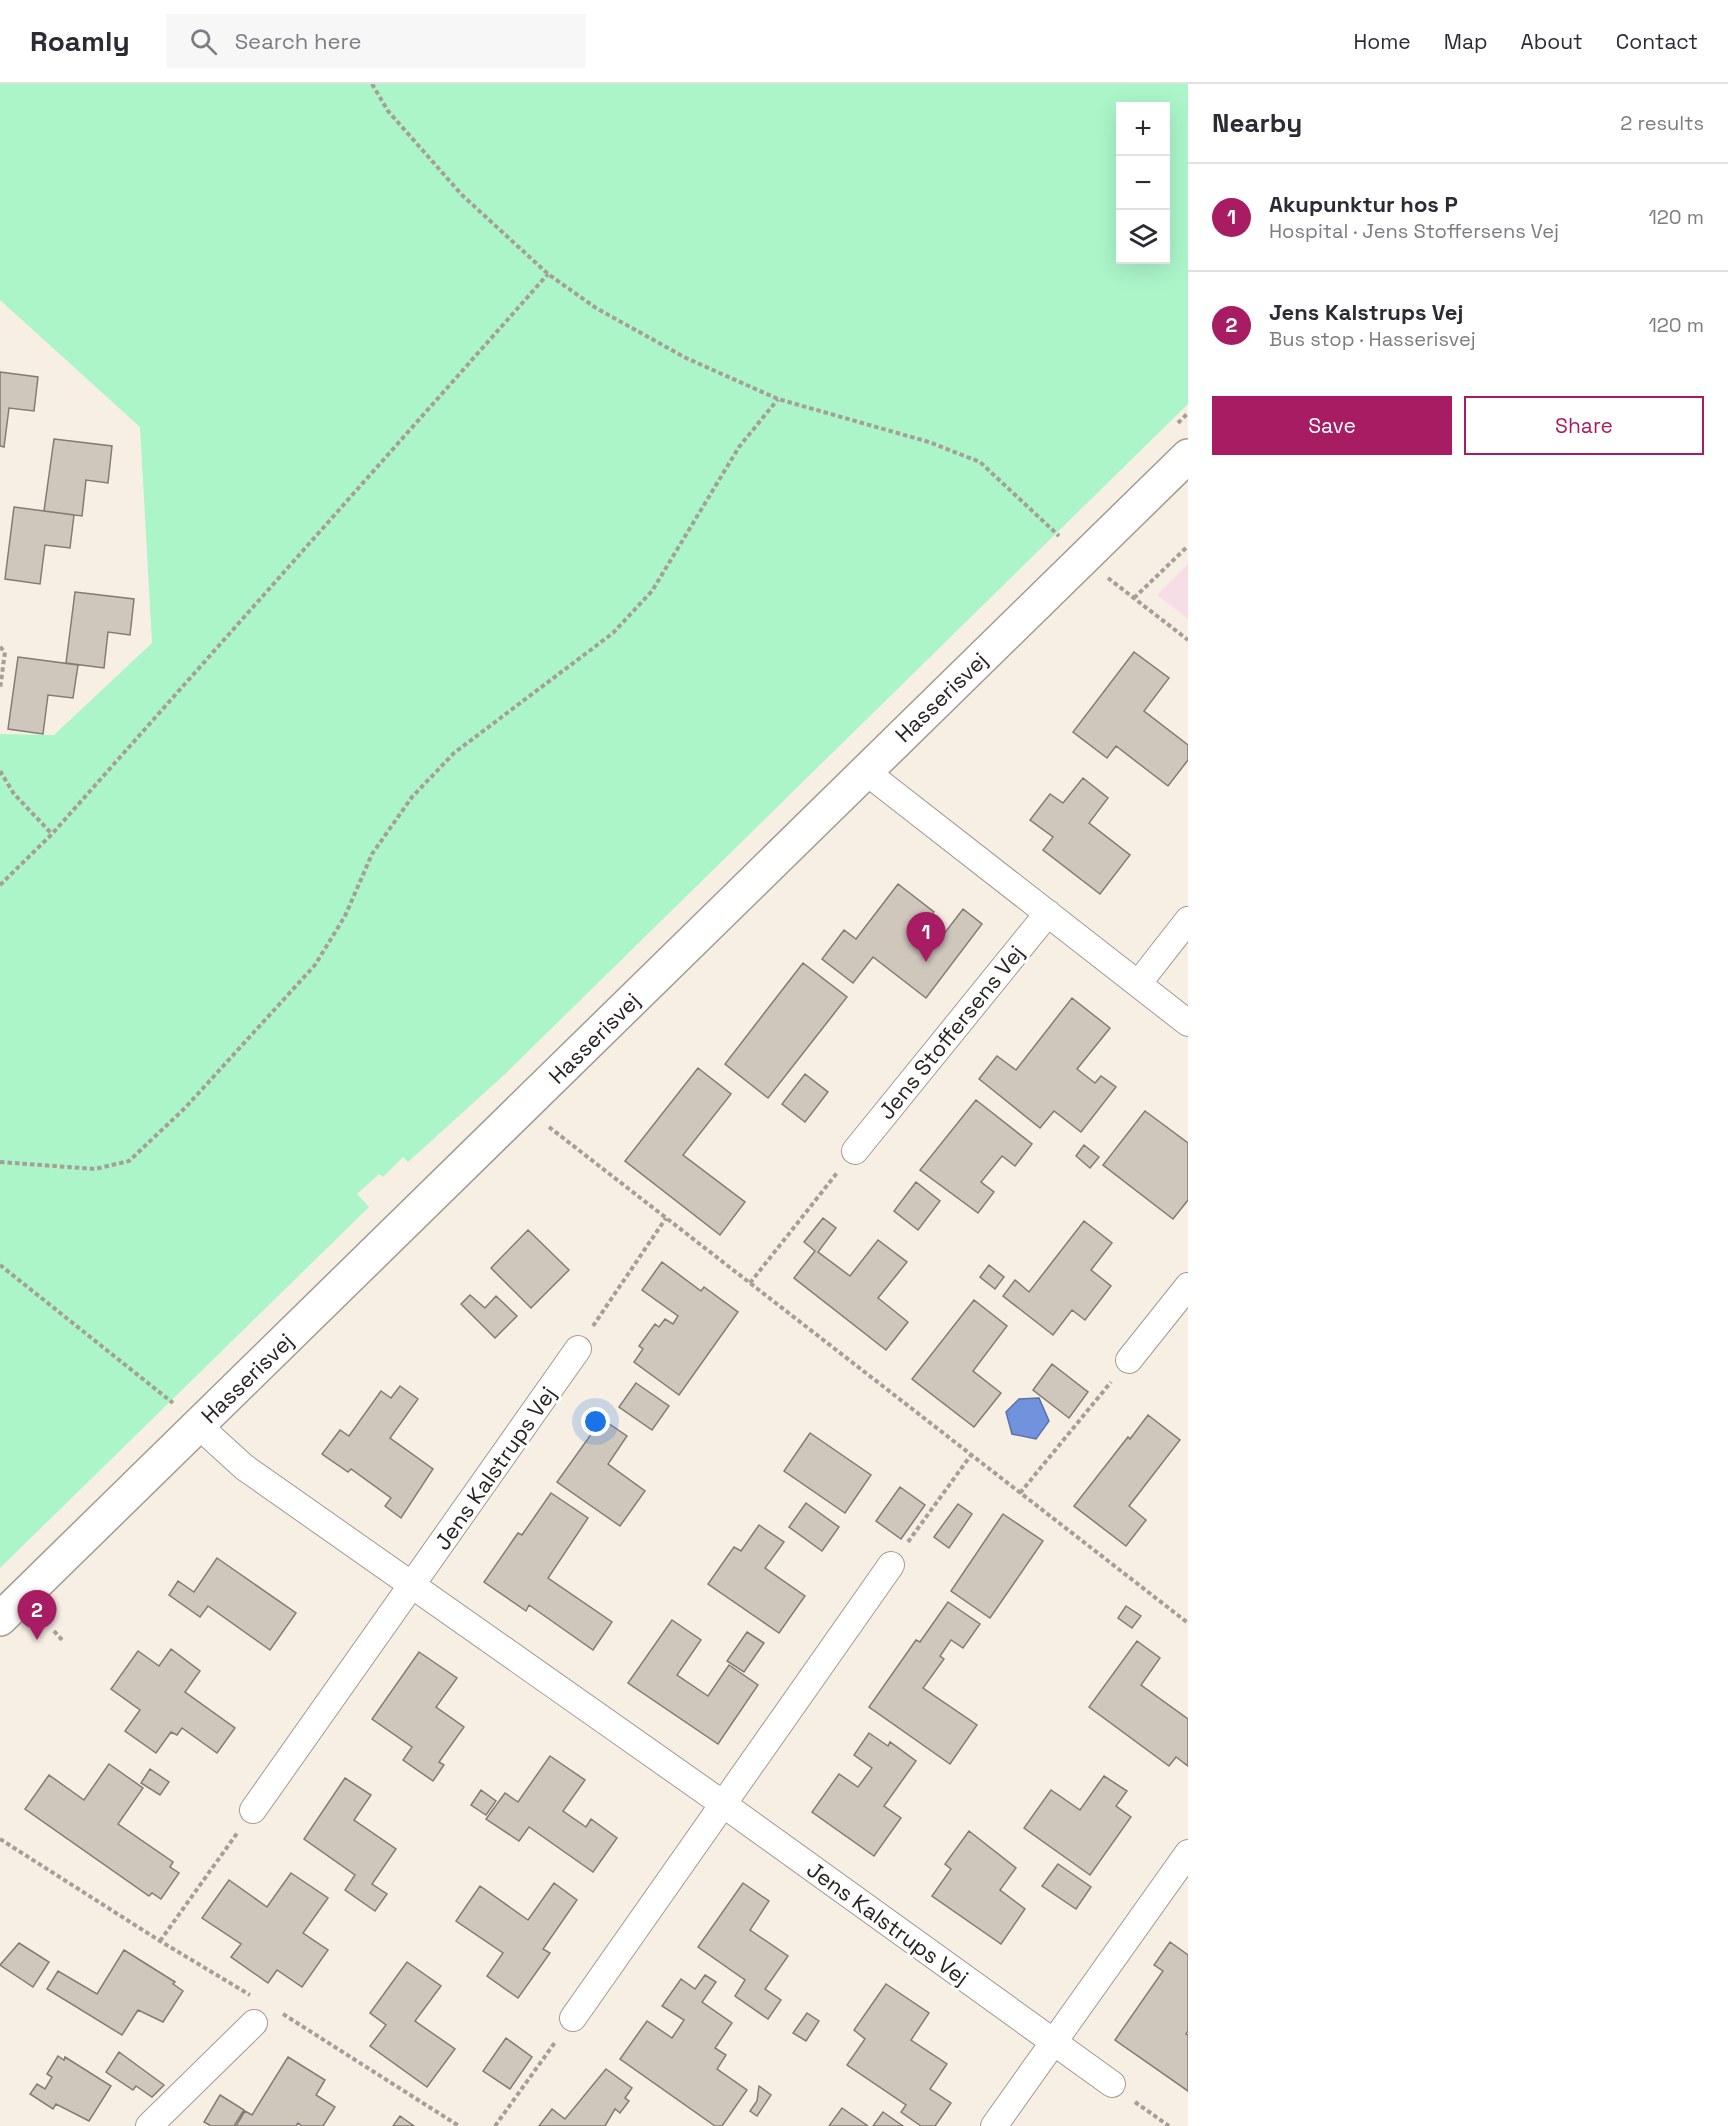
<!DOCTYPE html>
<meta charset="utf-8">
<style>
body{margin:0;font-family:"Space Grotesk",sans-serif;background:#f7f7f7;color:#2b2b33}
.controls{position:absolute;right:18px;top:18px;display:grid;overflow:hidden;border-radius:0px;box-shadow:0 6px 24px #0002}
.controls button{width:54px;height:54px;display:grid;place-items:center;padding:0;border:0;border-bottom:2px solid #e1e1e2;background:#fff;color:#2b2b33;font:30px sans-serif}
.you{position:absolute;left:596px;top:1338px;width:21px;height:21px;margin:-15px;border:4px solid #fff;border-radius:50%;background:#1a73e8;box-shadow:0 0 0 9px #1a73e833}
.badge{display:grid;place-items:center;width:39px;height:39px;border-radius:50%;background:#a71c62;color:#fff;font-size:20px;font-weight:700}
.pin{position:absolute;translate:-50% -50px;filter:drop-shadow(0 2px 3px #0008)}
.pin::after{content:'';position:absolute;top:32px;width:21px;height:18px;background:inherit;clip-path:polygon(0 0,100% 0,50% 100%)}
.list{margin:0;padding:0;list-style:none}
h2{display:flex;justify-content:space-between;align-items:center;height:78px;margin:0;padding:0 24px;font-size:26px}
h2 small{font-size:20px;font-weight:400;color:#7c7c81}
.list li{display:grid;grid-template-columns:39px 1fr auto;gap:18px;align-items:center;box-sizing:border-box;height:108px;padding:0 24px;border-top:2px solid #e1e1e2}
.list b{display:block;font-size:22px;white-space:nowrap}
.list p{margin:0;font-size:20px;white-space:nowrap;color:#7c7c81}
.list em{font-size:20px;font-style:normal;color:#7c7c81}
.actions{display:flex;gap:12px;padding:18px 24px}
.actions a{flex:1;padding:14px 0;border:2px solid #a71c62;border-radius:0px;text-align:center;font-size:21px;color:#a71c62}
.actions .main{background:#a71c62;color:#fff}
.icon{flex:none;width:33px;height:33px;fill:none;stroke:currentColor;stroke-width:2;stroke-linecap:round;stroke-linejoin:round}
.map{position:relative;flex:none;width:1188px;height:2042px;overflow:hidden}
header{display:flex;align-items:center;gap:36px;box-sizing:border-box;height:84px;padding:0 30px;background:#fff;border-bottom:2px solid #e1e1e2}
header strong{font-size:28px}
nav{display:flex;gap:33px;margin-inline-start:auto;font-size:21px}
.search{width:420px;height:54px;background:#f7f7f7;display:flex;align-items:center;gap:15px;box-sizing:border-box;padding:0 21px;border-radius:0px;color:#7c7c81;font-size:22px}
main{display:flex}
aside{flex:1;background:#fff}
.map>svg:first-child{display:block}
.education{fill:#f7dee6}
.green{fill:#abf5c9;fill-rule:evenodd}
.water{fill:#7193de;stroke:#5b72a5;stroke-width:1.5}
.building{fill:#cfc6bc;stroke:#847c73;stroke-width:1.5}
.lines{fill:none;stroke-linecap:round;stroke-linejoin:round}
.street-casing{stroke:#a39b91;stroke-width:28}
.secondary-casing{stroke:#a39b91;stroke-width:36}
.path{stroke:#a69f97;stroke-width:4;stroke-dasharray:4.5 3;stroke-linecap:butt}
.street{stroke:#fff;stroke-width:26}
.secondary{stroke:#fff;stroke-width:33}
.labels{text-anchor:middle;dominant-baseline:central;stroke-width:6;stroke-linejoin:round;paint-order:stroke}
.street-label{font-size:22px;fill:#272420;stroke:#fff}
</style>
<header>
<strong>Roamly</strong>
<div class="search"><svg class="icon" aria-label="search" viewBox="0 0 24 24"><circle cx="10" cy="10" r="6"/><path d="M15 15l6 6"/></svg>Search here</div>
<nav><a>Home</a><a>Map</a><a>About</a><a>Contact</a></nav>
</header>
<main>
<div class="map">
<svg width="1188" height="2042" viewBox="0 0 1188 2042">
<rect width="100%" height="100%" fill="#f7eee4"/>
<path class="education" d="M 1188,480 L 1188,535 L 1157,511 Z"/>
<path class="green" d="M 0,0 L 1188,0 L 1188,320 L 504,991 L 408,1078 L 403,1073 L 383,1093 L 379,1090 L 357,1110 L 369,1123 L 0,1484 L 0,650 L 54,651 L 152,559 L 140,343 L 0,216 ZM 1120,22 L 1166,22 L 1166,176 L 1120,176 Z"/>
<path class="water" d="M 1039,1314 L 1049,1337 L 1036,1355 L 1012,1350 L 1006,1328 L 1019,1315 Z"/>
<path class="building" d="M 0,288 L 38,293 L 34,327 L 9,324 L 4,363 L 0,362 Z
M 54,355 L 112,362 L 108,399 L 86,396 L 82,432 L 44,427 Z
M 14,423 L 74,431 L 70,464 L 45,461 L 40,500 L 5,495 Z
M 75,508 L 134,515 L 130,551 L 108,548 L 104,584 L 66,579 Z
M 1134,568 L 1169,594 L 1144,627 L 1188,661 L 1188,676 L 1168,702 L 1116,662 L 1107,674 L 1073,648 Z
M 18,573 L 78,581 L 73,614 L 48,611 L 43,650 L 8,645 Z
M 1083,694 L 1108,714 L 1089,739 L 1130,771 L 1100,810 L 1043,766 L 1053,753 L 1030,736 L 1050,710 L 1063,719 Z
M 898,800 L 934,828 L 917,850 L 934,863 L 963,825 L 982,840 L 926,914 L 873,873 L 853,899 L 822,875 L 844,846 L 856,855 Z
M 803,879 L 847,913 L 768,1014 L 725,980 Z
M 1072,914 L 1110,944 L 1077,985 L 1095,999 L 1101,992 L 1116,1003 L 1081,1048 L 1054,1027 L 1040,1044 L 979,995 L 997,972 L 1016,986 Z
M 698,984 L 731,1010 L 683,1071 L 745,1118 L 720,1151 L 625,1077 Z
M 805,990 L 828,1008 L 805,1038 L 782,1020 Z
M 976,1016 L 1032,1060 L 1015,1082 L 1002,1072 L 981,1098 L 994,1108 L 978,1129 L 920,1086 Z
M 1145,1027 L 1188,1059 L 1188,1116 L 1173,1135 L 1103,1081 Z
M 1084,1061 L 1099,1073 L 1090,1084 L 1076,1072 Z
M 916,1098 L 940,1117 L 918,1146 L 894,1127 Z
M 823,1134 L 836,1144 L 818,1168 L 850,1192 L 878,1156 L 907,1178 L 878,1214 L 908,1238 L 886,1266 L 794,1194 L 815,1167 L 804,1158 Z
M 1084,1137 L 1112,1159 L 1091,1186 L 1111,1202 L 1085,1236 L 1072,1226 L 1053,1251 L 1003,1212 L 1015,1196 L 1029,1208 Z
M 528,1146 L 569,1186 L 531,1224 L 491,1184 Z
M 662,1178 L 701,1207 L 704,1203 L 738,1228 L 679,1311 L 634,1278 L 643,1265 L 639,1262 L 655,1240 L 659,1243 L 665,1235 L 673,1240 L 678,1232 L 642,1206 Z
M 989,1181 L 1004,1193 L 995,1205 L 980,1193 Z
M 470,1211 L 485,1224 L 496,1212 L 517,1232 L 495,1254 L 461,1220 Z
M 974,1216 L 1007,1242 L 973,1287 L 1001,1309 L 974,1343 L 912,1295 Z
M 1052,1280 L 1088,1308 L 1069,1334 L 1033,1306 Z
M 636,1299 L 669,1322 L 652,1346 L 619,1323 Z
M 400,1302 L 418,1315 L 390,1354 L 433,1385 L 401,1434 L 385,1422 L 391,1414 L 351,1385 L 348,1388 L 322,1370 L 340,1346 L 349,1352 L 381,1307 L 391,1314 Z
M 1148,1331 L 1180,1356 L 1129,1422 L 1146,1436 L 1126,1462 L 1074,1422 L 1128,1353 L 1130,1355 Z
M 602,1335 L 627,1352 L 608,1380 L 645,1407 L 620,1442 L 557,1398 Z
M 810,1349 L 871,1391 L 845,1429 L 784,1387 Z
M 900,1403 L 925,1421 L 901,1455 L 876,1437 Z
M 551,1409 L 588,1434 L 548,1494 L 612,1538 L 593,1566 L 529,1521 L 526,1527 L 484,1498 L 518,1449 L 522,1451 Z
M 806,1419 L 839,1443 L 822,1467 L 789,1443 Z
M 958,1420 L 972,1430 L 949,1464 L 934,1453 Z
M 1003,1430 L 1043,1457 L 990,1534 L 951,1507 Z
M 759,1441 L 784,1458 L 765,1484 L 805,1512 L 779,1549 L 708,1500 L 734,1463 L 741,1467 Z
M 217,1474 L 296,1529 L 270,1566 L 208,1522 L 200,1533 L 169,1511 L 178,1497 L 194,1508 Z
M 948,1518 L 980,1540 L 963,1564 L 951,1556 L 940,1572 L 944,1575 L 923,1604 L 977,1641 L 950,1680 L 869,1623 L 916,1556 L 920,1558 Z
M 1126,1522 L 1141,1532 L 1132,1544 L 1118,1534 Z
M 672,1536 L 701,1556 L 677,1591 L 708,1612 L 729,1581 L 758,1601 L 718,1660 L 628,1599 Z
M 747,1548 L 764,1559 L 744,1588 L 727,1577 Z
M 1137,1557 L 1160,1574 L 1141,1601 L 1188,1635 L 1188,1682 L 1176,1673 L 1169,1682 L 1089,1623 Z
M 171,1565 L 200,1587 L 185,1608 L 235,1644 L 217,1669 L 182,1644 L 177,1651 L 171,1648 L 156,1669 L 125,1647 L 140,1626 L 111,1605 L 138,1567 L 159,1582 Z
M 419,1568 L 457,1594 L 436,1623 L 464,1643 L 439,1678 L 444,1681 L 433,1697 L 403,1676 L 412,1663 L 372,1635 Z
M 869,1649 L 888,1662 L 890,1658 L 916,1677 L 884,1722 L 901,1734 L 874,1772 L 812,1728 L 839,1690 L 858,1703 L 872,1684 L 854,1671 Z
M 550,1672 L 585,1696 L 563,1727 L 586,1743 L 591,1735 L 617,1754 L 593,1788 L 529,1743 L 519,1757 L 486,1735 L 505,1709 L 518,1718 Z
M 109,1680 L 143,1704 L 118,1740 L 173,1778 L 170,1783 L 179,1789 L 161,1815 L 152,1809 L 149,1812 L 25,1725 L 49,1691 L 84,1716 Z
M 150,1685 L 169,1698 L 160,1711 L 141,1699 Z
M 1104,1692 L 1127,1707 L 1116,1722 L 1131,1733 L 1090,1791 L 1024,1744 L 1051,1706 L 1080,1726 Z
M 345,1694 L 371,1711 L 354,1736 L 396,1765 L 372,1800 L 387,1810 L 375,1827 L 345,1806 L 355,1791 L 304,1755 Z
M 481,1706 L 496,1717 L 486,1731 L 471,1721 Z
M 969,1747 L 1016,1784 L 1000,1806 L 1025,1825 L 1001,1860 L 932,1812 L 951,1785 L 945,1780 Z
M 1058,1780 L 1091,1803 L 1076,1825 L 1042,1802 Z
M 291,1789 L 328,1814 L 303,1849 L 328,1866 L 302,1903 L 277,1886 L 268,1899 L 231,1873 L 241,1860 L 202,1834 L 229,1796 L 267,1823 Z
M 554,1799 L 577,1816 L 543,1865 L 550,1869 L 518,1914 L 487,1892 L 503,1869 L 456,1837 L 480,1802 L 528,1836 Z
M 743,1799 L 769,1817 L 750,1846 L 788,1872 L 765,1905 L 781,1916 L 768,1935 L 735,1912 L 745,1896 L 698,1863 Z
M 1170,1858 L 1188,1871 L 1188,1947 L 1186,1950 L 1188,1951 L 1188,2007 L 1115,1956 L 1163,1887 L 1154,1881 Z
M 19,1859 L 49,1878 L 33,1903 L 0,1881 Z
M 124,1866 L 175,1898 L 173,1900 L 183,1907 L 163,1938 L 138,1926 L 122,1951 L 47,1905 L 58,1887 L 97,1910 Z
M 407,1878 L 441,1902 L 415,1937 L 455,1965 L 427,2003 L 370,1962 L 386,1941 L 370,1929 Z
M 705,1891 L 716,1898 L 702,1918 L 732,1939 L 715,1964 L 726,1971 L 717,1985 L 747,2006 L 722,2042 L 715,2042 L 620,1975 L 647,1937 L 672,1954 L 684,1936 L 662,1922 L 681,1895 L 695,1905 Z
M 886,1900 L 929,1929 L 911,1956 L 947,1980 L 930,2005 L 951,2019 L 935,2042 L 921,2042 L 901,2028 L 906,2021 L 847,1981 L 865,1955 L 854,1946 Z
M 807,1929 L 819,1937 L 806,1957 L 793,1949 Z
M 506,1954 L 532,1973 L 510,2005 L 483,1987 Z
M 119,1968 L 164,2001 L 152,2013 L 136,2002 L 133,2006 L 106,1988 Z
M 58,1972 L 64,1976 L 65,1973 L 111,2002 L 89,2037 L 56,2020 L 53,2025 L 30,2010 L 37,2000 L 45,2005 L 52,1993 L 47,1990 Z
M 288,1973 L 325,1996 L 316,2011 L 335,2023 L 323,2042 L 302,2042 L 298,2039 L 296,2042 L 236,2042 L 245,2027 L 252,2031 Z
M 606,1985 L 632,2004 L 625,2014 L 629,2017 L 620,2029 L 615,2025 L 605,2042 L 539,2042 L 552,2025 L 565,2035 Z
M 759,2002 L 771,2011 L 757,2032 L 750,2027 L 757,2017 Z
M 220,2011 L 244,2026 L 234,2042 L 211,2042 L 204,2038 Z
M 842,2024 L 868,2042 L 829,2042 Z
M 883,2028 L 903,2042 L 873,2042 Z
M 400,2032 L 414,2042 L 393,2042 Z"/>
<g class="lines">
<defs>
<path id="street" d="M 865,687 L 1188,939
M 1138,900 L 1188,836
M 855,1067 L 1048,829
M 1129,1276 L 1188,1202
M 199,1342 L 244,1383 L 723,1720 L 1112,2000
M 253,1726 L 578,1265
M 573,1934 L 891,1481
M 149,2042 L 254,1939
M 994,2042 L 1188,1769"/>
<path id="secondary" d="M 0,1535 L 1188,372"/>
</defs>
<use href="#street" class="street-casing"/>
<use href="#secondary" class="secondary-casing"/>
<path class="path" d="M 372,0 L 388,27 L 462,111 L 548,190 L 596,224 L 686,274 L 778,315 L 929,358 L 980,378 L 1059,452
M 1178,339 L 1188,329
M 1108,494 L 1188,556
M 1134,514 L 1188,462
M 0,563 L 5,568 L 0,605
M 0,687 L 14,710 L 52,750
M 0,801 L 52,750 L 548,190
M 549,1043 L 1188,1539
M 0,1078 L 95,1085 L 129,1077 L 185,1024 L 315,881 L 345,832 L 372,770 L 412,713 L 454,669 L 613,549 L 652,507 L 739,363 L 778,315
M 0,1181 L 173,1319
M 750,1199 L 837,1089
M 593,1242 L 666,1134
M 1020,1409 L 1111,1298
M 908,1458 L 971,1371
M 54,1547 L 63,1557
M 0,1755 L 160,1857 L 250,1911
M 160,1857 L 238,1748
M 283,1930 L 459,2042
M 1135,2018 L 1169,2042
M 495,2042 L 556,1957"/>
<use href="#street" class="street"/>
<use href="#secondary" class="secondary"/>
</g>
<g class="labels">
<g class="street-label">
<text transform="translate(941 613) rotate(-44)">Hasserisvej</text>
<text transform="translate(951 948) rotate(-51)">Jens Stoffersens Vej</text>
<text transform="translate(594 954) rotate(-45)">Hasserisvej</text>
<text transform="translate(247 1294) rotate(-44)">Hasserisvej</text>
<text transform="translate(495 1384) rotate(-55)">Jens Kalstrups Vej</text>
<text transform="translate(888 1839) rotate(36)">Jens Kalstrups Vej</text>
</g>
</g>
</svg>
<div class="controls">
<button>+</button>
<button>−</button>
<button><svg class="icon" aria-label="layers" viewBox="0 0 24 24"><path d="M12 4l9 5-9 5-9-5zM3 14l9 5 9-5"/></svg></button>
</div>
<div class="you"></div>
<div class="pin badge" style="left:926px;top:878px">1</div>
<div class="pin badge" style="left:37px;top:1556px">2</div>
</div>
<aside>
<h2>Nearby<small>2 results</small></h2>
<ul class="list">
<li><span class="badge">1</span><div><b>Akupunktur hos P</b><p>Hospital · Jens Stoffersens Vej</p></div><em>120 m</em></li>
<li><span class="badge">2</span><div><b>Jens Kalstrups Vej</b><p>Bus stop · Hasserisvej</p></div><em>120 m</em></li>
</ul>
<div class="actions"><a class="main">Save</a><a>Share</a></div>
</aside>
</main>
